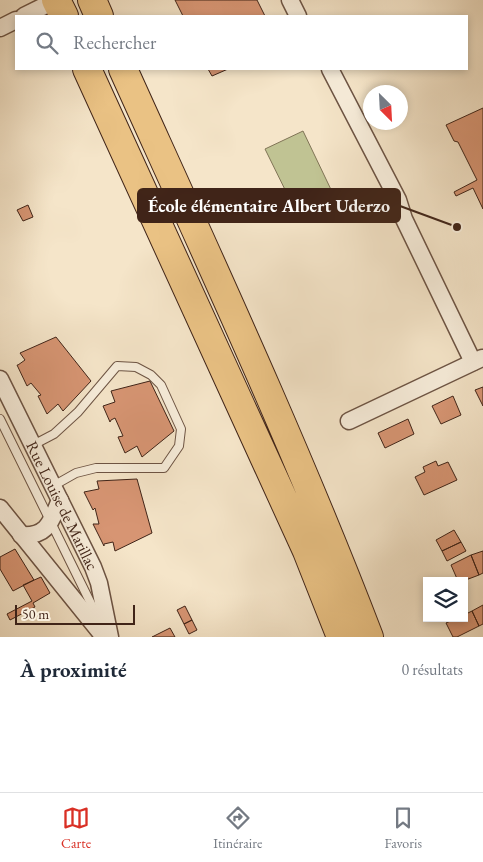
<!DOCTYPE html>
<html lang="fr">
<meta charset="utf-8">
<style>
body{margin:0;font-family:"EB Garamond",serif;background:#f2f2f3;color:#1f2937}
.controls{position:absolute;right:15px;bottom:15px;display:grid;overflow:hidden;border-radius:0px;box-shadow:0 2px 8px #0003}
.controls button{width:45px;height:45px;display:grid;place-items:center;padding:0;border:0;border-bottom:1px solid #e0e1e3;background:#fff;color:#1f2937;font:25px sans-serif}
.compass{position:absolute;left:363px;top:85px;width:45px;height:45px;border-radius:50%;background:#fff;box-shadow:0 2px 8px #0003;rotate:156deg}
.scale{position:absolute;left:15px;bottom:12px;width:120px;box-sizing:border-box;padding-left:5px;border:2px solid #402418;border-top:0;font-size:14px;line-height:18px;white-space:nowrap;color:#402418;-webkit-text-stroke:4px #f8eedc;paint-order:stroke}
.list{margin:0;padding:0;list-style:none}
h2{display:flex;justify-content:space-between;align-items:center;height:65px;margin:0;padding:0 20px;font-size:21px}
h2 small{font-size:16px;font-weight:400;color:#747a83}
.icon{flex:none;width:28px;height:28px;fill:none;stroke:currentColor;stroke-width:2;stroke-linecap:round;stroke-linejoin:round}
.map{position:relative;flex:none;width:483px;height:637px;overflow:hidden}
.search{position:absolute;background:#fff;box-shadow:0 2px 8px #0003;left:15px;right:15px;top:15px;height:55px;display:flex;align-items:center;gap:12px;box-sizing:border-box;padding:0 18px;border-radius:0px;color:#747a83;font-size:19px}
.sheet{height:155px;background:#fff}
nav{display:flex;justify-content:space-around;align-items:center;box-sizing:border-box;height:70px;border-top:1px solid #e0e1e3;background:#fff;font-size:14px;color:#747a83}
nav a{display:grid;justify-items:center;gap:2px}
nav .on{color:#d93025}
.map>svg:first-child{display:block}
.green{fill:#c0c393;stroke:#807456}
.building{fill:#d79573;stroke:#402418}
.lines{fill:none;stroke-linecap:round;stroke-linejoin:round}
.lane-casing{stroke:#6d5444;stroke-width:10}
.street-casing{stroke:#6d5444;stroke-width:19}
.highway-casing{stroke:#402418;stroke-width:30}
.lane{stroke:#f8eedc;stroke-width:8}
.street{stroke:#f8eedc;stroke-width:16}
.highway{stroke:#eac284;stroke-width:28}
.labels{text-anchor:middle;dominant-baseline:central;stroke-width:5;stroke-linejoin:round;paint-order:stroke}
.street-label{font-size:16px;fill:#402418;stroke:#f8eedc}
.leader{fill:none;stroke:#402418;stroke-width:2}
.callout-dot{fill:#402418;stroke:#f8eedc;stroke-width:2}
.callout{fill:#402418;stroke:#402418;stroke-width:2}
.callout-label{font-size:18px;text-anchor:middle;font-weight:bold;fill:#fff}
</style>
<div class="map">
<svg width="483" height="637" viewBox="0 0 483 637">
<rect width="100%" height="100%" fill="#f5e5c9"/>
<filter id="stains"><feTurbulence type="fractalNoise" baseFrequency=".004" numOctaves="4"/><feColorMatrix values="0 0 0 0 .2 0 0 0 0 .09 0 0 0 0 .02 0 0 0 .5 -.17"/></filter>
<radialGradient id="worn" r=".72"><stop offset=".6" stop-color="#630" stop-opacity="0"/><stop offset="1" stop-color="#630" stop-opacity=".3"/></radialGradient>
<path class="green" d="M 303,131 L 336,200 L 299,218 L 265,149 Z"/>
<path class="building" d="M 175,0 L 257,0 L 265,16 L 183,16 Z
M 208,69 L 228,69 L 212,76 Z
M 483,108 L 483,209 L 473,188 L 456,196 L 454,192 L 477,180 L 458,142 L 454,141 L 446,125 Z
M 28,205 L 33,217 L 23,221 L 17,210 Z
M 56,337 L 91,381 L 63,411 L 58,404 L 47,414 L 38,396 L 41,395 L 31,383 L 27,386 L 17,365 L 18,365 L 25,360 L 20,353 Z
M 150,381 L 174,431 L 142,457 L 137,446 L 125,453 L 118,437 L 123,436 L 115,418 L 111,420 L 110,422 L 103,406 L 115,402 L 111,391 Z
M 483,387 L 483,406 L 475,390 Z
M 453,396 L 461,415 L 441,424 L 432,406 Z
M 408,419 L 414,434 L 385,448 L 378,433 Z
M 436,461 L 438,466 L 448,462 L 457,480 L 424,495 L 415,477 L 425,472 L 423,467 Z
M 137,479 L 152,533 L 115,551 L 113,542 L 104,544 L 104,546 L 93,524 L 99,524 L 95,508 L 93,510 L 84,492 L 99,489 L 97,481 Z
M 454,530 L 461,542 L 442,551 L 436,540 Z
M 461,542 L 466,551 L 447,561 L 442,551 Z
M 15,549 L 34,580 L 13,591 L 0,569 L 0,557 Z
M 483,551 L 483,573 L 479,575 L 471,555 Z
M 471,555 L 479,575 L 463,581 L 458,581 L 451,565 Z
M 41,577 L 50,593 L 33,603 L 35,607 L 10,620 L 7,614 L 32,601 L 23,585 Z
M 483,605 L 483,624 L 479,626 L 472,611 Z
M 185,606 L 192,620 L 184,624 L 177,610 Z
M 472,611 L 479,626 L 457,637 L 453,637 L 446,623 L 457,618 L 464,618 L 464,615 Z
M 192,620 L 197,630 L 189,634 L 184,624 Z
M 170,628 L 175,637 L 152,637 Z"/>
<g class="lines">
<defs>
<path id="lane" d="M 0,419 L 101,624
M 33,445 L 54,434 L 78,412 L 117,366 L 136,367 L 151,375 L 161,385 L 181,429 L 179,446 L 164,468 L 96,468 L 76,473 L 53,486"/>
<g id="street">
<path d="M 290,0 L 298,16"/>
<path d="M 24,16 L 56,0"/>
<path d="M 0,28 L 16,20"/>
<path d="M 330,69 L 398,200 L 404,219 L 473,362"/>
<path id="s1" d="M 0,379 L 93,567 L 99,583 L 110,637"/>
<path d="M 349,421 L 482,358"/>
<path d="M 0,508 L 104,637"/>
<path d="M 21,535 C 48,537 51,521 60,500"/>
</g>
<path id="highway" d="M 56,0 L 64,16
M 92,0 L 99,16
M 87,69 L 307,551 L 341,637
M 123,69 C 208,257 295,444 369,637"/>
</defs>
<use href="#lane" class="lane-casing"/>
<use href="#street" class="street-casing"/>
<use href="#highway" class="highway-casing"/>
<use href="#lane" class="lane"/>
<use href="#street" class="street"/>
<use href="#highway" class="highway"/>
</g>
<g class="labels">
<g class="street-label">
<text stroke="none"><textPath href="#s1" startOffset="141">Rue Louise de Marillac</textPath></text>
</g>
</g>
<path class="leader" d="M457 227L400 206"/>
<circle class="callout-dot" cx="457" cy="227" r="5"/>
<rect class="callout" x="138" y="189" width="262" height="33" rx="5"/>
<g class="callout-label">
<text x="269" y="212">École élémentaire Albert Uderzo</text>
</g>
<rect width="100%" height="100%" filter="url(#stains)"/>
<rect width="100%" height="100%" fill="url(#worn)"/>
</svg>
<div class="controls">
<button><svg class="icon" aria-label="layers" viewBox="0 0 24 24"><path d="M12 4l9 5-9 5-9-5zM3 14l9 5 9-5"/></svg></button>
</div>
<svg class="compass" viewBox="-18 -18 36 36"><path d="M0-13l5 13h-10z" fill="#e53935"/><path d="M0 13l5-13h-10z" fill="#747a83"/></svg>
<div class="scale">50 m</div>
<div class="search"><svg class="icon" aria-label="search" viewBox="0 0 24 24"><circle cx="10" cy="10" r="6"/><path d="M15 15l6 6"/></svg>Rechercher</div>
</div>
<section class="sheet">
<h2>À proximité<small>0 résultats</small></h2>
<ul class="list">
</ul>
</section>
<nav>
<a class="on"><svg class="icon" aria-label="map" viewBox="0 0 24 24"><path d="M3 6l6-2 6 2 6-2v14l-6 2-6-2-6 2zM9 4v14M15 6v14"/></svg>Carte</a>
<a><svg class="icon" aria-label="directions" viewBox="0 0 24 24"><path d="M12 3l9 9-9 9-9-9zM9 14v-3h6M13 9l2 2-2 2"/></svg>Itinéraire</a>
<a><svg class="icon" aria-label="saved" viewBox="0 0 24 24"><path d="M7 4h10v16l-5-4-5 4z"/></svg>Favoris</a>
</nav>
